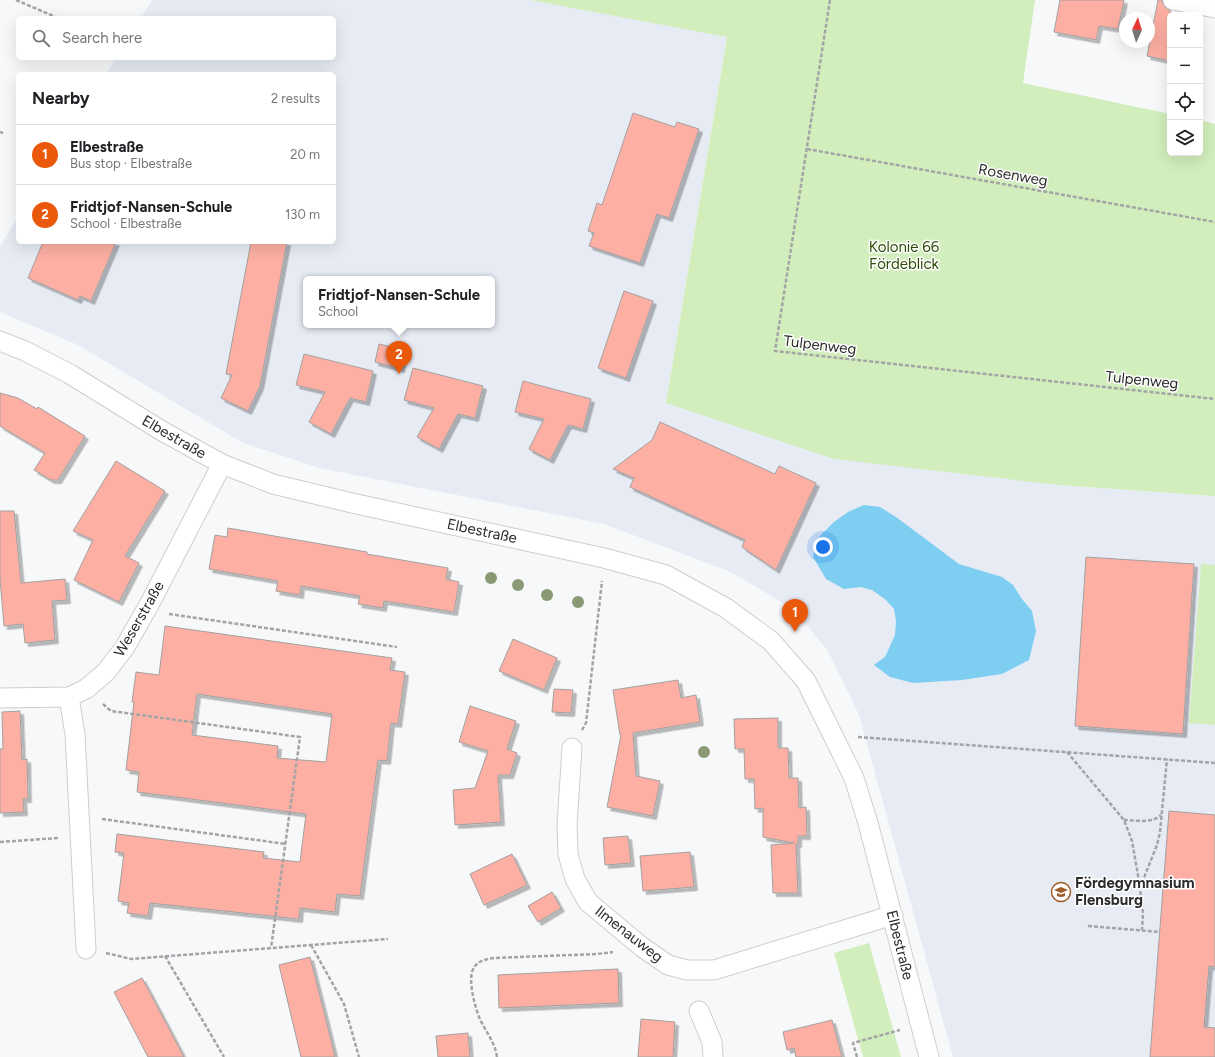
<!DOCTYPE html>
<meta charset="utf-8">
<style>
body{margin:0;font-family:Figtree,sans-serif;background:#f2f2f2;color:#202124}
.controls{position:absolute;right:12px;top:12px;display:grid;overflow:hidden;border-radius:6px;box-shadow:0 4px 16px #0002}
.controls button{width:36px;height:36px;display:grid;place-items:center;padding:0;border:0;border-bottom:1px solid #e0e0e0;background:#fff;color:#202124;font:20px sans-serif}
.compass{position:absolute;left:1119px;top:12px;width:36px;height:36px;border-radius:50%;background:#fff;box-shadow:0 4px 16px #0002;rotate:4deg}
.you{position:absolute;left:823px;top:547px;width:14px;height:14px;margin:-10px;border:3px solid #fff;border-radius:50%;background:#1a73e8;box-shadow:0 0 0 6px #1a73e833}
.badge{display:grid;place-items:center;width:26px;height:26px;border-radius:50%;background:#ea580c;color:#fff;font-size:13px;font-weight:700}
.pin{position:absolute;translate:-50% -33px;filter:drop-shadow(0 1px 2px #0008)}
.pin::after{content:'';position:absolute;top:21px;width:14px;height:12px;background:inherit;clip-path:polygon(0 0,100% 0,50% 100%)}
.popup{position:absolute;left:303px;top:276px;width:192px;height:52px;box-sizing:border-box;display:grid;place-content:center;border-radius:6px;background:#fff;filter:drop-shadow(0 1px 3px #0005);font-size:13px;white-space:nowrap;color:#757577}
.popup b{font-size:15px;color:#202124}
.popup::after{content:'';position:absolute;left:50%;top:100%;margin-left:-8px;border:8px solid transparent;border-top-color:#fff}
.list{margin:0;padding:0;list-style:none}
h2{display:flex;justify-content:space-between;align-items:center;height:52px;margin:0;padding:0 16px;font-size:17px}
h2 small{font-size:13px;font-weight:400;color:#757577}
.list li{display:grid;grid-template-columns:26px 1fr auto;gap:12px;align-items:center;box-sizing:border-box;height:60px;padding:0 16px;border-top:1px solid #e0e0e0}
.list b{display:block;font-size:15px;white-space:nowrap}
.list p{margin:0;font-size:13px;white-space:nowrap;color:#757577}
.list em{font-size:13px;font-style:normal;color:#757577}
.icon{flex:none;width:22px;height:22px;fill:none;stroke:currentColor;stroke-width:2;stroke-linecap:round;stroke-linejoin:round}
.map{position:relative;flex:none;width:1215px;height:1057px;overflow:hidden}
.search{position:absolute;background:#fff;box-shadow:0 4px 16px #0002;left:16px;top:16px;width:320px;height:44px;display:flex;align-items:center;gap:10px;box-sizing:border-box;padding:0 14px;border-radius:6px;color:#757577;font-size:15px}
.panel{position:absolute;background:#fff;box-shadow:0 4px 16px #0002;left:16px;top:72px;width:320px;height:172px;border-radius:6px}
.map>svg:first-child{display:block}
.built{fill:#e7ebf4;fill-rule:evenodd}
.green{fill:#d2eebc}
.water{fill:#7ecef2}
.building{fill:#fdafa3;stroke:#a3a0a0;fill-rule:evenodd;filter:url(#shadow)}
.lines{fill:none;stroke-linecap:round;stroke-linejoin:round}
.minor-casing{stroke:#cdced0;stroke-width:21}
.path{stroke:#a4a4a6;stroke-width:2.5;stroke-dasharray:4 2;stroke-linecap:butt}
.minor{stroke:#fff;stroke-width:19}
.tree{fill:#889974}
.labels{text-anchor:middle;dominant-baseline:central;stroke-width:3;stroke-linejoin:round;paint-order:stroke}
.street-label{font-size:15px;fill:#2c2c2d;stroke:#fff}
.park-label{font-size:15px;fill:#2d4c07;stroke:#fff}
.poi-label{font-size:15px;font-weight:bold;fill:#2c2c2d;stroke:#fff;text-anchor:start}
</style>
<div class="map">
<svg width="1215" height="1057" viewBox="0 0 1215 1057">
<defs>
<filter id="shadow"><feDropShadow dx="3.5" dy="3.5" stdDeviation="0" flood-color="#0004"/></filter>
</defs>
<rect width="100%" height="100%" fill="#f7f8fa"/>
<path class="built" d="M 152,0 L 530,0 L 727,36 L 666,403 L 1058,485 L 1215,496 L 1215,1057 L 953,1057 L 859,715 L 828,651 L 793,609 L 731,572 L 604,524 L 319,468 L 243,443 L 78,345 L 0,312 L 0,246 L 18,217 L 18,242 L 334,242 L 334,74 L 106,74 L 116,58 L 334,58 L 334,18 L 141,18 ZM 306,279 L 492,279 L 492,325 L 306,325 Z"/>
<path class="green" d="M 530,0 L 1035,0 L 1023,83 L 1170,114 L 1170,153 L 1200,153 L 1200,120 L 1215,124 L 1215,496 L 1058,485 L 834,459 L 666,403 L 727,37 Z
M 1201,564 L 1215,565 L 1215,725 L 1189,723 Z
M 869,943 L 901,1057 L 863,1057 L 834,953 Z"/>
<path class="water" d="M 864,505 L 880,507 L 896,517 L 959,564 L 1002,577 L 1013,585 L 1022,599 L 1032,611 L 1036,631 L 1029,660 L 1002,674 L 962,680 L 913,683 L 890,677 L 874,665 L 885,657 L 895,635 L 896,621 L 894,609 L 886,600 L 872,590 L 861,587 L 844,589 L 826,579 L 813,557 L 817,539 L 834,522 L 848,512 Z"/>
<path class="building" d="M 1060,0 L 1124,0 L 1118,29 L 1099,26 L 1096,40 L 1054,32 Z
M 1158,0 L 1162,0 L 1163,4 L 1166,8 L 1170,10 L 1170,61 L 1147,56 Z
M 633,113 L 675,127 L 677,122 L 699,129 L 669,218 L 657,214 L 640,263 L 589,246 L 594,233 L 588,231 L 597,203 L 602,205 Z
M 43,242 L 116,242 L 91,301 L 80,296 L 78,300 L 28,278 Z
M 251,242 L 287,242 L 260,386 L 248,411 L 221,398 L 232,375 L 226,374 Z
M 624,291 L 653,301 L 626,378 L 598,368 Z
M 379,344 L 405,350 L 401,369 L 375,362 Z
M 304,354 L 373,371 L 366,402 L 350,398 L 331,434 L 309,422 L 325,392 L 296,385 Z
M 413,368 L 483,386 L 475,418 L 458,414 L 439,449 L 417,437 L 434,408 L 404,400 Z
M 523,381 L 591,399 L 583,429 L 568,425 L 550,460 L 529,449 L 544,419 L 515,412 Z
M 0,393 L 18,398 L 37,409 L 38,407 L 85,436 L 58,480 L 51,480 L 34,470 L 45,453 L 0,426 Z
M 660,422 L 775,474 L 779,466 L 816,483 L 776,570 L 742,547 L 745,540 L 630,487 L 634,478 L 613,469 L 652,440 Z
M 116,461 L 165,491 L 125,556 L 139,563 L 119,602 L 74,580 L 93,540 L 73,531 Z
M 0,511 L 14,511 L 21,583 L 65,579 L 67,600 L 52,601 L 55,640 L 25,643 L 23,624 L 4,626 L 0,579 Z
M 228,528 L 367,552 L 367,554 L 448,568 L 446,579 L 459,582 L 454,612 L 384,601 L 383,608 L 358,604 L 360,596 L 301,586 L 300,595 L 276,591 L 278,581 L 209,569 L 215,535 L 227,537 Z
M 1086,557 L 1194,564 L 1183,734 L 1075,726 Z
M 165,626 L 392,658 L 390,670 L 405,672 L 398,724 L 391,723 L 387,761 L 378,760 L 360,896 L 337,894 L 335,912 L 300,908 L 299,919 L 150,903 L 148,916 L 127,913 L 129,903 L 118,901 L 124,853 L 115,852 L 117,834 L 264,852 L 263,858 L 300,862 L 306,814 L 137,792 L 139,772 L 126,770 L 134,702 L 132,702 L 136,672 L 159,675 ZM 197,694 L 332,714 L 326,762 L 277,758 L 278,746 L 192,735 Z
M 513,639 L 557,658 L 544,690 L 499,671 Z
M 678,680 L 681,698 L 696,695 L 700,722 L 633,733 L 636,776 L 660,781 L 653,816 L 607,807 L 621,735 L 620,735 L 613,690 Z
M 554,689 L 573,690 L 571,713 L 552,712 Z
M 470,706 L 516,721 L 507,749 L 517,753 L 510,775 L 498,775 L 501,822 L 455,825 L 453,790 L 475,788 L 488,751 L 459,742 Z
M 20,711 L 22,760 L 27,759 L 28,799 L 23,799 L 24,812 L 0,813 L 0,749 L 3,749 L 2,712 Z
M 778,718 L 778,748 L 788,748 L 789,778 L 798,778 L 799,808 L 806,807 L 807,836 L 798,836 L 798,844 L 796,844 L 798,893 L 773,893 L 771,845 L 794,843 L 763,837 L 763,808 L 755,809 L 754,779 L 745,779 L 744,749 L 735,749 L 734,719 Z
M 1169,811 L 1215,815 L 1215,967 L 1209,966 L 1204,1027 L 1215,1028 L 1215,1057 L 1150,1057 Z
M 628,836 L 631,863 L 605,865 L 603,838 Z
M 690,852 L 694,887 L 643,891 L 640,856 Z
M 512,854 L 527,885 L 484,905 L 470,874 Z
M 552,892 L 561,908 L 538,922 L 528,906 Z
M 310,957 L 326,1020 L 335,1057 L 301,1057 L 279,965 Z
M 618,969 L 619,1003 L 499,1008 L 498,975 Z
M 142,978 L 157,1006 L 184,1057 L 148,1057 L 114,992 Z
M 641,1019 L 675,1022 L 673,1057 L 638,1057 Z
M 832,1020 L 842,1057 L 796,1057 L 794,1048 L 787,1050 L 783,1032 Z
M 468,1033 L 470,1057 L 438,1057 L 436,1036 Z"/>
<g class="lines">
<defs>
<path id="minor" d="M 1173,0 L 1215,8
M 0,341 L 25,351 L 70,374 L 162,431 L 222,464 L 273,484 L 352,503 L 604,558 L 666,575 L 726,608 L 771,641 L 806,681 L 854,778 L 868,823 L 929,1057
M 69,697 L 75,734 L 86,949
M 0,698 L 69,697 L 86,689 L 106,672 L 125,647 L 150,603 L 222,464
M 572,748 L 567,825 L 568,854 L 575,879 L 588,902 L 642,947 L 668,965 L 687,970 L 714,970 L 893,915
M 699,1011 L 712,1042 L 713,1057"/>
</defs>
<use href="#minor" class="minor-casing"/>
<path class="path" d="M 16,0 L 58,18
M 830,0 L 775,351 L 1215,399
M 0,132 L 3,133
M 807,149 L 1215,222
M 169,614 L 397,647
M 103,704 L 111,711 L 300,737 L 271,948
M 582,730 L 586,723 L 602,581
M 858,737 L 1215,763
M 1067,752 L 1124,820 L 1132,841 L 1139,881 L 1143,913 L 1142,930
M 102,819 L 286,844
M 1124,820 C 1136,820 1151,824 1161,815
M 0,842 L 58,838
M 1142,889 L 1145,875 L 1157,845 L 1160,832 L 1167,759
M 1088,926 L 1160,932
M 311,945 L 344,1004 L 359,1057
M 106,953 L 131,959 L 388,939
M 165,956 L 224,1057
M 497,1057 C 495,1042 485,1031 479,1017 C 475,1006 466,976 475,966 C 480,960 487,959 494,958 L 597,954 L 613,952
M 857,1057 L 853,1043 L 900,1030"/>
<use href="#minor" class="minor"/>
</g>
<g class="tree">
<circle cx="491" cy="578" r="6"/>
<circle cx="518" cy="585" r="6"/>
<circle cx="547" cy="595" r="6"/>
<circle cx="578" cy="602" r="6"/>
<circle cx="704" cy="752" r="6"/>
</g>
<defs>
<symbol id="school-ring" viewBox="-11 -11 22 22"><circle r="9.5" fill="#fff" stroke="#9e5d28" stroke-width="1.5"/><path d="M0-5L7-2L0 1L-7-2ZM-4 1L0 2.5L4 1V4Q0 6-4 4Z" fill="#9e5d28"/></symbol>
</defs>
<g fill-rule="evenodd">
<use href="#school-ring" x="1050" y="881" width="22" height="22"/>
</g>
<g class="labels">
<g class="street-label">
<text transform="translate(1013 175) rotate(10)">Rosenweg</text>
<text transform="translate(820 345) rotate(7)">Tulpenweg</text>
<text transform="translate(1142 380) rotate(6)">Tulpenweg</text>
<text transform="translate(174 437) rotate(30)">Elbestraße</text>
<text transform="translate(482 531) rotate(12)">Elbestraße</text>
<text transform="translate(139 619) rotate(-60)">Weserstraße</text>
<text transform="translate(629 934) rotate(38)">Ilmenauweg</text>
<text transform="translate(900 945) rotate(76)">Elbestraße</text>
</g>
<g class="park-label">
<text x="904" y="247">Kolonie 66<tspan x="904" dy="17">Fördeblick</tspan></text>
</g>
<g class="poi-label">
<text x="1075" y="883">Fördegymnasium<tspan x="1075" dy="17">Flensburg</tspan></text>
</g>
</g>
</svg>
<div class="controls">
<button>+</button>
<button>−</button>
<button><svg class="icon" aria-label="locate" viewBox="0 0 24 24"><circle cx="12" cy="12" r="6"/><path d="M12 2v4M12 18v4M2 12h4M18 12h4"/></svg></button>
<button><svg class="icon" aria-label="layers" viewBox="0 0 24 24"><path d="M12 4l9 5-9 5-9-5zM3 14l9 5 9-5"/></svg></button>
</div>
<svg class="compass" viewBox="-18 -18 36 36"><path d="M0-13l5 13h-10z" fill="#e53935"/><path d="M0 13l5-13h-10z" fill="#757577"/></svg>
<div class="you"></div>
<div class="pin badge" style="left:795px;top:632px">1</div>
<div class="pin badge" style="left:399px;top:374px">2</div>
<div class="popup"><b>Fridtjof-Nansen-Schule</b>School</div>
<div class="search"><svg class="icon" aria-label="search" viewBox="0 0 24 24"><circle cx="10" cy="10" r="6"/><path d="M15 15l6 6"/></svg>Search here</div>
<section class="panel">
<h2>Nearby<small>2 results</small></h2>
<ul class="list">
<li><span class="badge">1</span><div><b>Elbestraße</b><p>Bus stop · Elbestraße</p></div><em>20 m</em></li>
<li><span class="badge">2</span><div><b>Fridtjof-Nansen-Schule</b><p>School · Elbestraße</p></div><em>130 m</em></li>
</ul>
</section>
</div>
